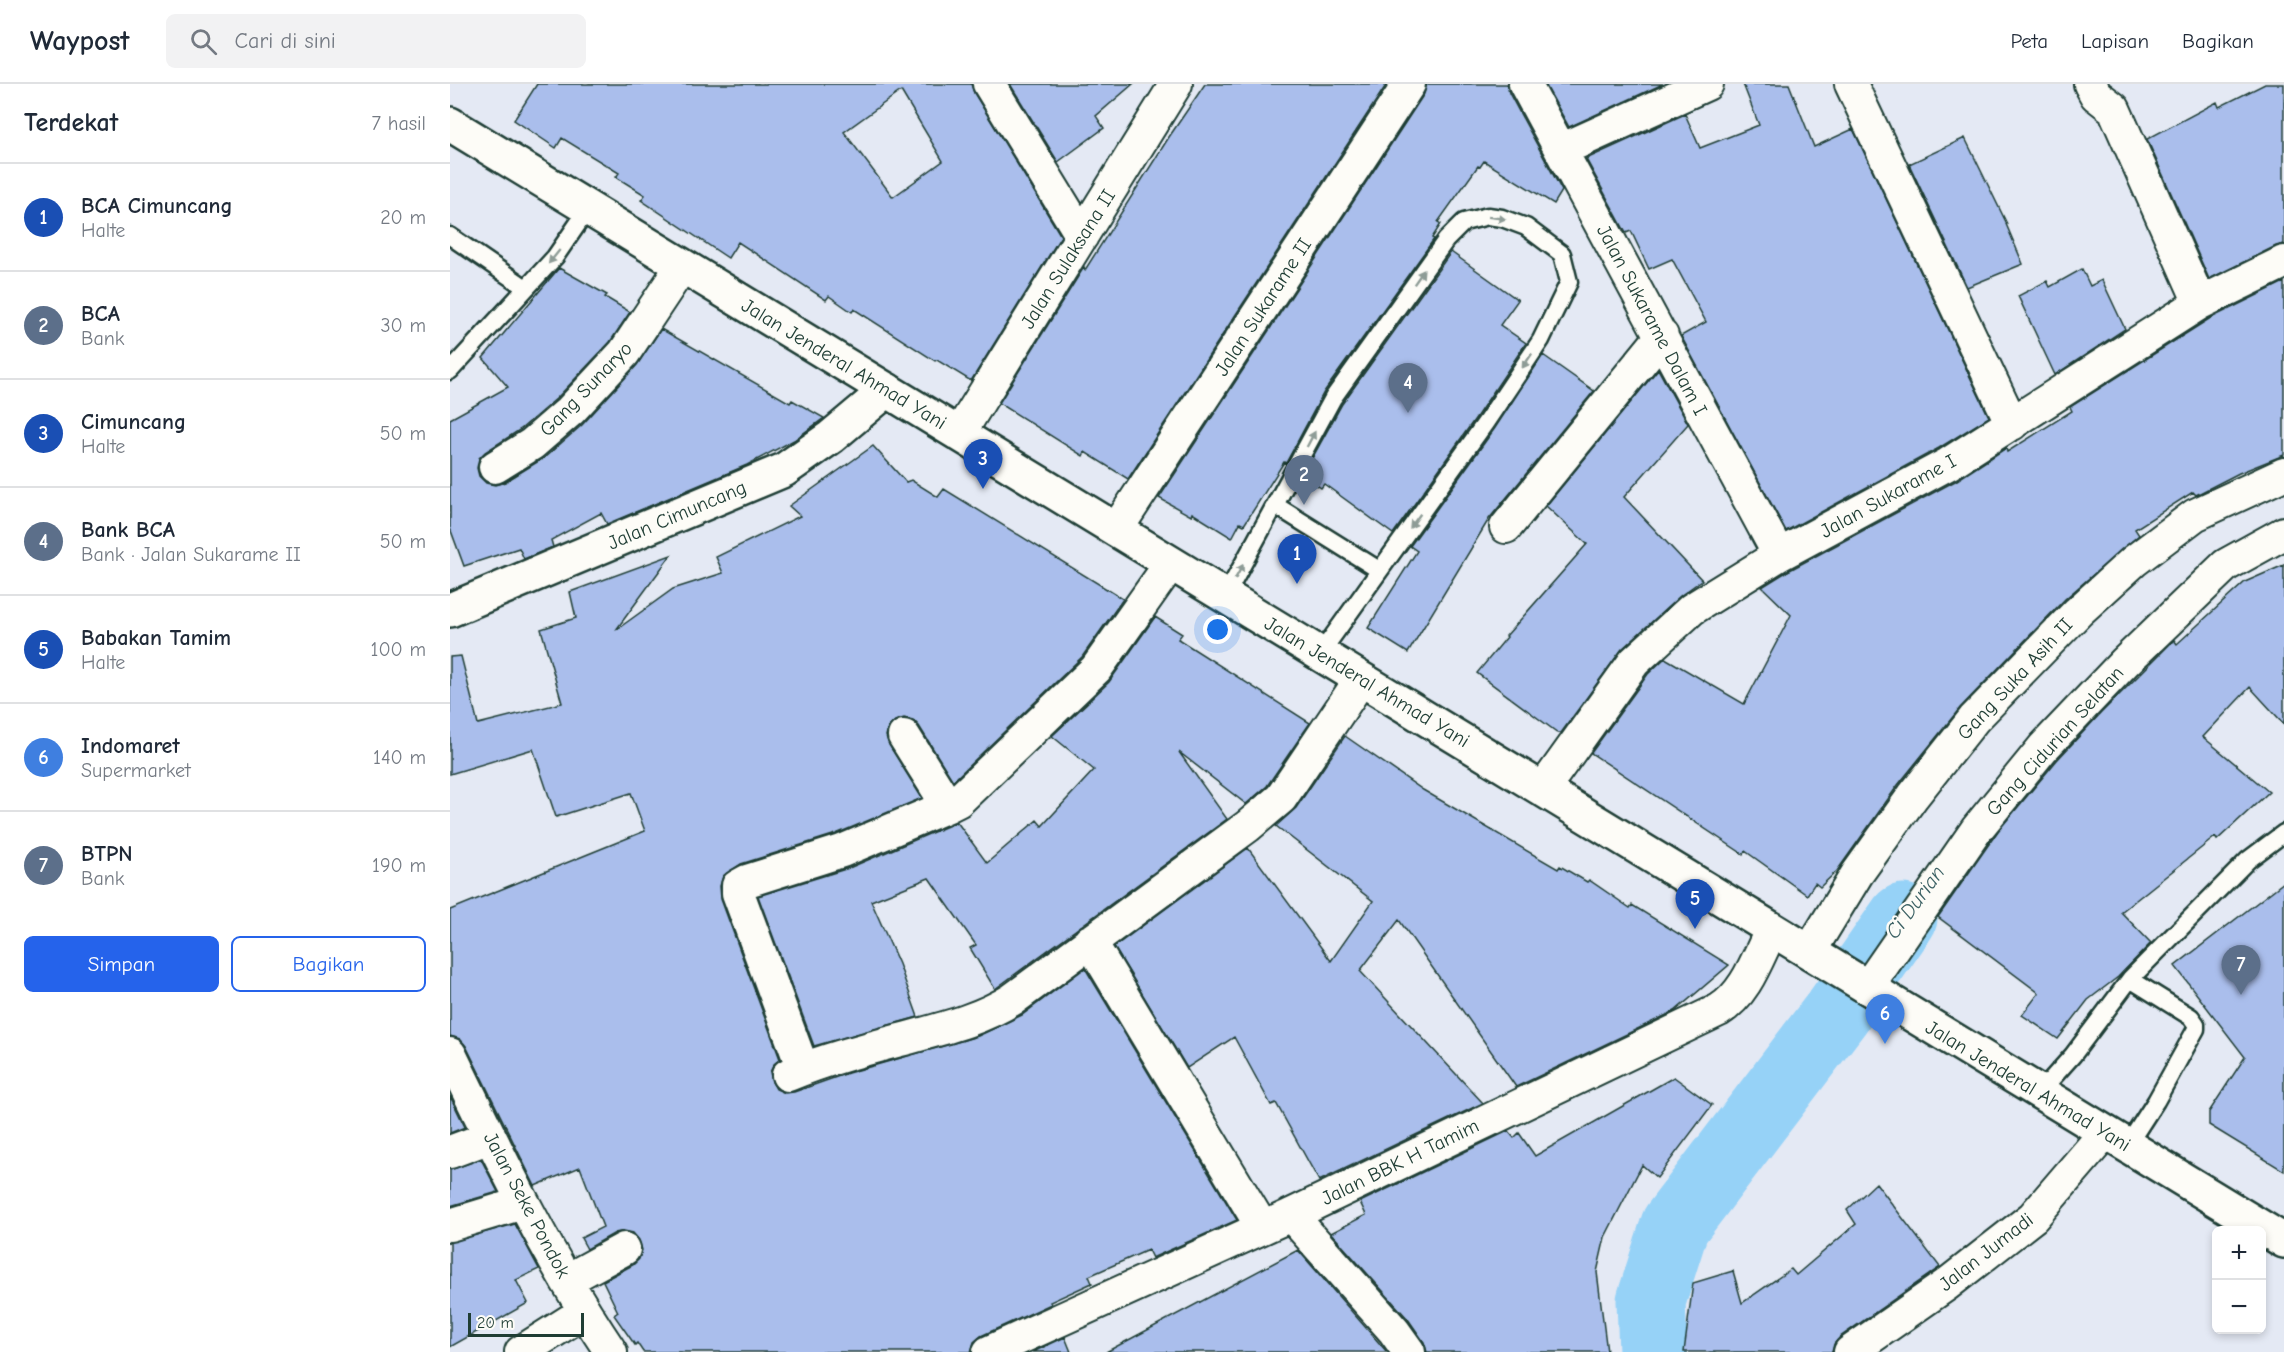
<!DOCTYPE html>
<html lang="id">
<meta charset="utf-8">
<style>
body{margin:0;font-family:"Comic Neue",sans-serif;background:#f2f2f3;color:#1f2937}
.controls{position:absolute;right:18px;bottom:18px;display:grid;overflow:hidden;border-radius:9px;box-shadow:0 3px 9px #0003}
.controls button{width:54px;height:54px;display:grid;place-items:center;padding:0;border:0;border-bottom:2px solid #e0e1e3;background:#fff;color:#1f2937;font:30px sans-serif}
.scale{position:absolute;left:18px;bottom:15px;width:116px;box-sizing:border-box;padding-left:6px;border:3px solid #1f3d34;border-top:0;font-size:16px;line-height:21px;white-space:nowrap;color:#1f3d34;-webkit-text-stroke:4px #fdfcf7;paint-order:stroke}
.you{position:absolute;left:768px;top:546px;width:21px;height:21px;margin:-15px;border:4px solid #fff;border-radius:50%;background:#1a73e8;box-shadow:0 0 0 9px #1a73e833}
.badge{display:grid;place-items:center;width:39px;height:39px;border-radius:50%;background:#2563eb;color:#fff;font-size:20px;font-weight:700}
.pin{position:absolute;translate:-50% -50px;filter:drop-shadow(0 2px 3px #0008)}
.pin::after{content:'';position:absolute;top:32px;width:21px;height:18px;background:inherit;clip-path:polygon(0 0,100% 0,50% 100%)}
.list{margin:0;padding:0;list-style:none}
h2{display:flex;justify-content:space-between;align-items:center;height:78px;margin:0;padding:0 24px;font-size:26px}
h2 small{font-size:20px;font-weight:400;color:#747a83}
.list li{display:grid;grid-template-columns:39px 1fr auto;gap:18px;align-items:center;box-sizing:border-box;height:108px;padding:0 24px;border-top:2px solid #e0e1e3}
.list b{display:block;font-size:22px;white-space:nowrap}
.list p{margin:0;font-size:20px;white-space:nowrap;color:#747a83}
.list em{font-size:20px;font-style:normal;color:#747a83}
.actions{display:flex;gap:12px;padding:18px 24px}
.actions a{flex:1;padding:14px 0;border:2px solid #2563eb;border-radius:9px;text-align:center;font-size:21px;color:#2563eb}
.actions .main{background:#2563eb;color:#fff}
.icon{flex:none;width:33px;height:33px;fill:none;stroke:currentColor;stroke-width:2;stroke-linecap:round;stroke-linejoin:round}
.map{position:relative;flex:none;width:1834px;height:1268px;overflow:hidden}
header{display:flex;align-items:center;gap:36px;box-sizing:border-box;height:84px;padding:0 30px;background:#fff;border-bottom:2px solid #e0e1e3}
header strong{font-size:28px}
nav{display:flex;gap:33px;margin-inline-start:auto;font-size:21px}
.search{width:420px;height:54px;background:#f2f2f3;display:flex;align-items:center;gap:15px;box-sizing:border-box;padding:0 21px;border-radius:9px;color:#747a83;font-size:22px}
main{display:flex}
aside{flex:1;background:#fff}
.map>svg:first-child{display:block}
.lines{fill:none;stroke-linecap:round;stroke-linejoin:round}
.river{stroke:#96d2f7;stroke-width:69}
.building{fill:#aabeec;stroke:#1f3d34;stroke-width:1.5;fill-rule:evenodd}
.lane-casing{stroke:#1f3d34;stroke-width:21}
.street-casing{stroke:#1f3d34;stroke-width:36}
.secondary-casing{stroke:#1f3d34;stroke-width:38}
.primary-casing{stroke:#1f3d34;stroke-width:38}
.lane{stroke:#fdfcf7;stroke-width:16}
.street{stroke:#fdfcf7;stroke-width:32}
.secondary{stroke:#fdfcf7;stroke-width:33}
.primary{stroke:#fdfcf7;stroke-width:33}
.oneway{fill:#8e9c96}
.labels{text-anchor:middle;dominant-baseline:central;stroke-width:5;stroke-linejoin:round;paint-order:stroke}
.street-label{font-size:20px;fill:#1f3d34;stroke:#fdfcf7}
.water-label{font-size:21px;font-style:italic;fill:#3d6265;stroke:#fdfcf7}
</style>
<header>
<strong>Waypost</strong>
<div class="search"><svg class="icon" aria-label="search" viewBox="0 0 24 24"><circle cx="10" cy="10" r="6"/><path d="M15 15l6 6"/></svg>Cari di sini</div>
<nav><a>Peta</a><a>Lapisan</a><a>Bagikan</a></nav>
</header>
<main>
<aside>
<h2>Terdekat<small>7 hasil</small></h2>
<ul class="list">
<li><span class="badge" style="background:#1a4fb4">1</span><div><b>BCA Cimuncang</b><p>Halte</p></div><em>20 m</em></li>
<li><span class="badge" style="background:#5c6f8a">2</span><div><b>BCA</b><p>Bank</p></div><em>30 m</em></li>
<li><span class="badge" style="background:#1a4fb4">3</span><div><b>Cimuncang</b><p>Halte</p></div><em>50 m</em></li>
<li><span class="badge" style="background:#5c6f8a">4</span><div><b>Bank BCA</b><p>Bank · Jalan Sukarame II</p></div><em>50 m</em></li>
<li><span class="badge" style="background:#1a4fb4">5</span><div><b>Babakan Tamim</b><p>Halte</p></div><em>100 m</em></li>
<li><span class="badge" style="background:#3f7fe0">6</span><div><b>Indomaret</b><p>Supermarket</p></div><em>140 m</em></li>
<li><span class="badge" style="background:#5c6f8a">7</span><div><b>BTPN</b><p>Bank</p></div><em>190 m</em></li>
</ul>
<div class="actions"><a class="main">Simpan</a><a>Bagikan</a></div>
</aside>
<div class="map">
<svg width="1834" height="1268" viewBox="0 0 1834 1268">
<rect width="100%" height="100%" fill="#e4e9f4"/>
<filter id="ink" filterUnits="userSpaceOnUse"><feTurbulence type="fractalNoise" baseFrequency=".0167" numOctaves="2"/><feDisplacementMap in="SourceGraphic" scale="12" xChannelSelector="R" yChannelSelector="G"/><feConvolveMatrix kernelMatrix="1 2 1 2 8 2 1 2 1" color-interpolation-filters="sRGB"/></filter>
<g filter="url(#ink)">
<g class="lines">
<path class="river" d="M 1203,1268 L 1201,1217 L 1225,1141 L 1388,927 L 1453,834"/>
</g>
<path class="building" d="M 87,0 L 521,0 L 524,9 L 611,152 L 521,297 L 487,276 L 485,277 L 404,225 L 402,228 L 379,212 L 376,216 L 288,158 L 278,174 L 191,116 L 195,111 L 166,93 L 169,89 L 112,54 L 106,64 L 64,36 ZM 451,7 L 493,77 L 443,113 L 394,48 Z
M 560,0 L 683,0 L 646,32 L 654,44 L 608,78 Z
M 755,0 L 937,0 L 678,395 L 635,368 L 633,372 L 549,319 L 634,183 L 635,186 L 719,53 Z
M 977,0 L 1057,0 L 1059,9 L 1112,107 L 1104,120 L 1034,77 L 1030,83 L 1028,82 L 988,138 L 991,140 L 982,154 L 984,155 L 874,308 L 836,379 L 834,378 L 794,441 L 790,439 L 782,454 L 742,429 L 741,432 L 709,414 L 974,10 Z
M 1095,0 L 1213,0 L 1119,43 Z
M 1293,0 L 1339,0 L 1364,63 L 1403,45 L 1539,333 L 1489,364 L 1336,447 L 1231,252 L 1256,238 L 1222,175 L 1199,185 L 1181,147 L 1176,149 L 1136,75 L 1235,30 L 1250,64 L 1309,41 Z
M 1815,0 L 1834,0 L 1834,160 L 1826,162 L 1759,195 L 1697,55 L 1767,18 L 1769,23 Z
M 1515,54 L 1557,140 L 1556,140 L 1573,180 L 1517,203 L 1459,80 Z
M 1001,168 L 1068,216 L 1050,241 L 1076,259 L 1027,332 L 943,450 L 874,400 L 871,404 L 853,391 L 892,320 Z
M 109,184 L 157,211 L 155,213 L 180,228 L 160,258 L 107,314 L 71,345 L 35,368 L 29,374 L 27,384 L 29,392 L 36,399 L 45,401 L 55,398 L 94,374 L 132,341 L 187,281 L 211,245 L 340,319 L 342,316 L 374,334 L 344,356 L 297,381 L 157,440 L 151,429 L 101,456 L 103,463 L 74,475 L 69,464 L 14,482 L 0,444 L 0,335 L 58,303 L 33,274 Z
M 1632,185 L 1640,202 L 1652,196 L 1675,245 L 1605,291 L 1568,212 L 1597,197 L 1600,203 Z
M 1834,198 L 1834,371 L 1789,389 L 1746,411 L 1743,408 L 1685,445 L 1689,451 L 1615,515 L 1510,624 L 1448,701 L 1387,787 L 1370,803 L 1365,799 L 1357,811 L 1295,767 L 1293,770 L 1141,669 L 1198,590 L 1215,574 L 1294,620 L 1341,531 L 1312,503 L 1338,487 L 1507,396 L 1556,364 L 1557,368 L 1622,327 L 1620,323 L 1759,235 Z
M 1093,271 L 1144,307 L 1039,435 L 958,569 L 918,544 L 967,467 L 960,462 L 1045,344 Z
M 1208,285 L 1238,340 L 1174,413 L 1252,496 L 1230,512 L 1172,565 L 1111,649 L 1108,649 L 1027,589 L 1057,553 L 1056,552 L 1137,460 L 1096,422 Z
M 423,362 L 456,398 L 461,396 L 488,413 L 494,405 L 673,515 L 632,573 L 503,697 L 469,642 L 463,636 L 454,634 L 445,637 L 438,644 L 436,652 L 439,661 L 472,714 L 386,750 L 291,780 L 273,792 L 270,802 L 271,815 L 330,975 L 324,980 L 320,988 L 322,998 L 326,1005 L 335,1009 L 344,1008 L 398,989 L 528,952 L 572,931 L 635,884 L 787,1136 L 702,1174 L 698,1166 L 639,1192 L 642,1199 L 600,1218 L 601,1220 L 531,1252 L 524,1258 L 521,1268 L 193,1268 L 187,1259 L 185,1261 L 164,1231 L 168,1228 L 153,1197 L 183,1181 L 189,1175 L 192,1166 L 189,1156 L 183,1149 L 174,1147 L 165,1149 L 137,1165 L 131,1154 L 153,1143 L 130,1083 L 85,1102 L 16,962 L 10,955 L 0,952 L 0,826 L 195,747 L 181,709 L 106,733 L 83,665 L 0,690 L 0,573 L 11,572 L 28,640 L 112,619 L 91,545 L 126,534 L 120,508 L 221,471 L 166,546 L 223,505 L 273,489 L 266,473 L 350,432 L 339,422 Z
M 1834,481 L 1834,640 L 1800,603 L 1753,653 L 1819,708 L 1767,756 L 1765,753 L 1671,828 L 1701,859 L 1668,893 L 1638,916 L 1608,955 L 1572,931 L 1589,909 L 1488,833 L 1548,747 L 1607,676 L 1651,629 L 1724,556 L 1727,560 L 1795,498 Z
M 705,533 L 732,550 L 728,555 L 860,639 L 817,702 L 796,720 L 729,668 L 777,735 L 545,905 L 520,864 L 526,861 L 479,794 L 421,817 L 449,880 L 468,933 L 364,962 L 308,812 L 399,784 L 507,738 L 537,779 L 587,736 L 592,742 L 644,686 L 602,652 L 659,598 Z
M 895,652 L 973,706 L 1108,785 L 1110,782 L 1137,798 L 1139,796 L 1180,824 L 1182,821 L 1279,881 L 1225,927 L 1066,1003 L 949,836 L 910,887 L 1033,1019 L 869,1097 L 826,1019 L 821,1021 L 784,953 L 737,984 L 664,863 L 798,764 L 881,877 L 923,817 L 826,742 L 846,724 Z
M 1834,798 L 1834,1087 L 1759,1041 L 1759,1028 L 1795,973 L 1725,882 Z
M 1224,993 L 1262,1021 L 1207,1094 L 1192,1081 L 1155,1153 L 1147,1188 L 1157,1268 L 977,1268 L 974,1258 L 958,1235 L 881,1149 L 916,1131 L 910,1118 L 1058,1047 L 1064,1054 L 1069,1049 L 1085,1072 Z
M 0,1012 L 15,1043 L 0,1049 Z
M 31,1075 L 48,1108 L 0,1122 L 0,1086 Z
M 1426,1099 L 1490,1183 L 1390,1253 L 1384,1260 L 1382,1268 L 1234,1268 L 1243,1199 L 1283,1187 L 1292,1219 L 1341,1185 L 1346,1191 L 1406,1140 L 1397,1126 Z
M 65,1140 L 89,1185 L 66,1196 L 78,1219 L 0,1263 L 0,1158 Z
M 848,1166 L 937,1268 L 656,1268 Z
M 615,1253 L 621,1268 L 583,1268 Z"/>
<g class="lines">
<defs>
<path id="lane" d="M 0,152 L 76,204
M 0,287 L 105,173 L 138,125
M 825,421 L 929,486
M 775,513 L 883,314 L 996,156 L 1014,138 L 1038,132 L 1052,134 L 1076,143 L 1112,170 L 1119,198 L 1091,256 L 1036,338 L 870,570
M 1589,1009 L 1623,971 L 1680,895 L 1798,776 L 1834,749
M 1677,1062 L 1706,1017 L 1746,945 L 1746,940 L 1741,933 L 1680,895"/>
<path id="street" d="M 539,0 L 632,152
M 1075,0 L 1329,471
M 1401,0 L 1562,340
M 1640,0 L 1646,11 L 1664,25 L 1750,219
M 1111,66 L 1257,0
M 509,350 L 726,0
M 45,383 L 82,360 L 120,327 L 174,269 L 232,182
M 1056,443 L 1212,252
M 666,446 L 959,0
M 454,652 L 498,722 L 508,717 L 646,585 L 721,479
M 1093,705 L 1184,578 L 1242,525 L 1329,471 L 1498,380 L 1750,219 L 1834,178
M 640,857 L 812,1143
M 1360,867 L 1407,790 L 1463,712 L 1524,635 L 1628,528 L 1684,477 L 1745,431 L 1834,390
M 1417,904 L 1527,745 L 1593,664 L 1675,578 L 1776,481 L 1834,449
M 0,970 C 49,1072 98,1174 161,1268
M 353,985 L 288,809 L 288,802 L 297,797 L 392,767 L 498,722
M 338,991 C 374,976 412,966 450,956 C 490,945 528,937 563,915 L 798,742 L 831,714 L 911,595
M 0,1068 L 40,1053
M 841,1131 L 944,1247 L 959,1268
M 0,1141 L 73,1119
M 117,1196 L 174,1165
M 71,1268 L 134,1228
M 539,1268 L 841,1131 L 1269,926 C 1297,909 1308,872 1322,845
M 1400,1268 L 1496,1201 L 1583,1133 L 1655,1049"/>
<path id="secondary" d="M 0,526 L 334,386 L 381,353 L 437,306"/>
<path id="primary" d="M 0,40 L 1834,1157"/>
</defs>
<use href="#lane" class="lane-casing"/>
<use href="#street" class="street-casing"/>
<use href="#secondary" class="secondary-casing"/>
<use href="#primary" class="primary-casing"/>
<use href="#lane" class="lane"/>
<use href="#street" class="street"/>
<use href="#secondary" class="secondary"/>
<use href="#primary" class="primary"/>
</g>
<defs><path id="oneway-solid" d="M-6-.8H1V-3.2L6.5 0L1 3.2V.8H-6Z" transform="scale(1.5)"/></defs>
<g class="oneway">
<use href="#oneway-solid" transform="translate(1047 134) rotate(7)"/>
<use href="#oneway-solid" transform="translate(104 173) rotate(129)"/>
<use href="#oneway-solid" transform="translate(969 193) rotate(-55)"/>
<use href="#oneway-solid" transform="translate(1077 277) rotate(124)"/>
<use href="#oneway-solid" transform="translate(861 355) rotate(-62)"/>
<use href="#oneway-solid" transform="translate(965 437) rotate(126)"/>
<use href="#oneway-solid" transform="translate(789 488) rotate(-61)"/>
</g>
</g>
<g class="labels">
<g class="street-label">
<text transform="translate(618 175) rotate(-58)">Jalan Sulaksana II</text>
<text transform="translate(813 223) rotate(-57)">Jalan Sukarame II</text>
<text transform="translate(1202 236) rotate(62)">Jalan Sukarame Dalam I</text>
<text transform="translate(394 280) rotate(31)">Jalan Jenderal Ahmad Yani</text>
<text transform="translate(136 305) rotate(-46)">Gang Sunaryo</text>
<text transform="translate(1438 412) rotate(-29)">Jalan Sukarame I</text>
<text transform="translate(227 431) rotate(-23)">Jalan Cimuncang</text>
<text transform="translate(1565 595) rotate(-47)">Gang Suka Asih II</text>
<text transform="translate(917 598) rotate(31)">Jalan Jenderal Ahmad Yani</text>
<text transform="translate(1605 657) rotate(-48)">Gang Cidurian Selatan</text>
<text transform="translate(1578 1002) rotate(31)">Jalan Jenderal Ahmad Yani</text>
<text transform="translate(950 1078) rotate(-26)">Jalan BBK H Tamim</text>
<text transform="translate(77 1121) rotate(62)">Jalan Seke Pondok</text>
<text transform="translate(1536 1168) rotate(-38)">Jalan Jumadi</text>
</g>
<g class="water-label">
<text transform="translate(1465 818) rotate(-54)">Ci Durian</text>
</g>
</g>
</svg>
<div class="controls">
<button>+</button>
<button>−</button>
</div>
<div class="scale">20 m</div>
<div class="you"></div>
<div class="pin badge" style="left:847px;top:500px;background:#1a4fb4">1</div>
<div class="pin badge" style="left:854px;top:421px;background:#5c6f8a">2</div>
<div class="pin badge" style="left:533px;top:405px;background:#1a4fb4">3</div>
<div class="pin badge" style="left:958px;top:329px;background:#5c6f8a">4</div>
<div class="pin badge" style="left:1245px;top:845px;background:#1a4fb4">5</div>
<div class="pin badge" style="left:1435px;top:960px;background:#3f7fe0">6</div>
<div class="pin badge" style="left:1791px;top:911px;background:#5c6f8a">7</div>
</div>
</main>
